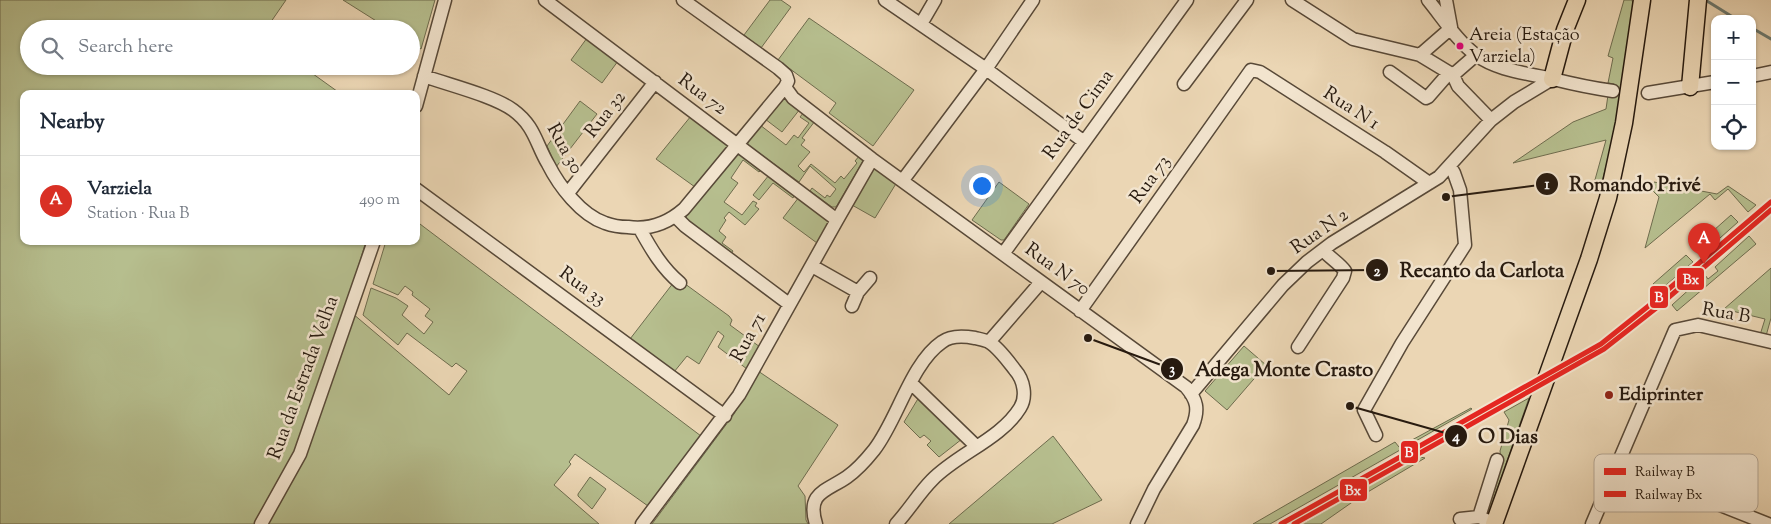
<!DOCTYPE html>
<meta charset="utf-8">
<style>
body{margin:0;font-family:"Sorts Mill Goudy",serif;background:#f6f6f7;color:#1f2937}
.controls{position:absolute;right:15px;top:15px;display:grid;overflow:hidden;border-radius:10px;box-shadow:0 1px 4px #0004}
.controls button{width:45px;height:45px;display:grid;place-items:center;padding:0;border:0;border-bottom:1px solid #e0e1e3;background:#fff;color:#1f2937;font:25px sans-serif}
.you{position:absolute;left:981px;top:185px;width:18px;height:18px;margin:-12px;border:4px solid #fff;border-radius:50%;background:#1a73e8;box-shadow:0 0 0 8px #1a73e833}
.badge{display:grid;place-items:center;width:32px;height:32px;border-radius:50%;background:#d93025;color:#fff;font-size:16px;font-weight:700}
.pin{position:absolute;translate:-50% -41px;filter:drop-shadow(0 1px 2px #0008)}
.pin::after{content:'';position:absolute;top:26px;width:18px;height:15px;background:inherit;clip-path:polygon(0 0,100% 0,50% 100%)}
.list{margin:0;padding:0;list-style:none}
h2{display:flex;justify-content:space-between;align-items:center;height:65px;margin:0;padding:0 20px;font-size:21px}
h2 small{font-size:16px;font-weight:400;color:#747a83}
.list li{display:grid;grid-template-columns:32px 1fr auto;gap:15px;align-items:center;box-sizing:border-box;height:90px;padding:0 20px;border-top:1px solid #e0e1e3}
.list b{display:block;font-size:19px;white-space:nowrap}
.list p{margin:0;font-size:16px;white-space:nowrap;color:#747a83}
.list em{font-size:16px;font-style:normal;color:#747a83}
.icon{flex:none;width:28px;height:28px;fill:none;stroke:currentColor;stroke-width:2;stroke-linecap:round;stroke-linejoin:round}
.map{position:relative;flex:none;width:1771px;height:524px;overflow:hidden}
.search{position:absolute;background:#fff;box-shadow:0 1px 4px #0004;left:20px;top:20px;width:400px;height:55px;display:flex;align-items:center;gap:12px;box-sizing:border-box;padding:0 18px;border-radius:28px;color:#747a83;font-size:19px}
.panel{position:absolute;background:#fff;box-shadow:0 1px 4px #0004;left:20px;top:90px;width:400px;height:155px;border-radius:10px}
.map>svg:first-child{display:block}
.green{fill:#b6be8e;stroke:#6e6c4e}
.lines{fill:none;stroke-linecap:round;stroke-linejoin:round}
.stream{stroke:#6b7970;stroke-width:3}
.minor-casing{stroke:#584938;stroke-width:15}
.major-casing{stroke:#271a0f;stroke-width:19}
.minor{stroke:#f2e4ce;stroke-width:12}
.major{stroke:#ebd6b4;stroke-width:16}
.rail-1-casing{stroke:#f2e4ce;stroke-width:9}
.rail-2-casing{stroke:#f2e4ce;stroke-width:9}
.rail-1{stroke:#e62621;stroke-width:5}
.rail-2{stroke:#e62621;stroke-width:5}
.bus-dot{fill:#e5007d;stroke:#f2e4ce;stroke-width:2}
.poi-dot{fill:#8f2418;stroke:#f2e4ce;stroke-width:2}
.labels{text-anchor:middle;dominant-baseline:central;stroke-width:5;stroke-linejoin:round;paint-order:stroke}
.bus-label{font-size:18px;fill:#271a0f;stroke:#f2e4ce;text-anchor:start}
.street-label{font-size:19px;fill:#271a0f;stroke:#f2e4ce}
.poi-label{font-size:19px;font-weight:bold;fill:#271a0f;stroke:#f2e4ce;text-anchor:start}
.key{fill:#f2e4ce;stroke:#b5a795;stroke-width:1}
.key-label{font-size:14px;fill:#271a0f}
.leader{fill:none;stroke:#271a0f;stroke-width:2}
.callout-dot{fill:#271a0f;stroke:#f2e4ce;stroke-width:2}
.mark-label{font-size:15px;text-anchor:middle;font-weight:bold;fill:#fff}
.callout-label{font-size:20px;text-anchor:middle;font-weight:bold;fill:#271a0f;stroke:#f2e4ce;stroke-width:5;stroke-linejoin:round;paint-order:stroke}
.line-badge{stroke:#f2e4ce;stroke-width:2}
.badge-label{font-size:14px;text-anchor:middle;font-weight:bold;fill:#fff}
</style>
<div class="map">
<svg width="1771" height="524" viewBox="0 0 1771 524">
<rect width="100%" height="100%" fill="#ebd6b4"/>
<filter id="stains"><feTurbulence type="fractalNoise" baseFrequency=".004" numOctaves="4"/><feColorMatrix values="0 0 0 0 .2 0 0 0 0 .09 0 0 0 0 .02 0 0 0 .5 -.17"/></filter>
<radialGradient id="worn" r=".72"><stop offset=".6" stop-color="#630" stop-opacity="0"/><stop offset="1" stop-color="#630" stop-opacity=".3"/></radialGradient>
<path class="green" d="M 0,0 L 286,0 L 266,29 L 29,29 L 29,66 L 302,66 L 341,94 L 24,94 L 24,241 L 366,241 L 346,308 L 449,395 L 467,371 L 456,363 L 452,367 L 407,333 L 398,345 L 363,315 L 371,288 L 396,298 L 408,306 L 402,315 L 424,334 L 433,322 L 425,316 L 430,309 L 412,295 L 413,292 L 405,286 L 398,295 L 373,284 L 386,241 L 416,241 L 416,221 L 701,436 L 648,506 L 575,454 L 569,462 L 571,464 L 554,485 L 599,524 L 0,524 Z
M 343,0 L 435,0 L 421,49 L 411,43 L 411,29 L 389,29 Z
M 770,0 L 781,0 L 791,7 L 761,48 L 744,35 Z
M 1624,0 L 1632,0 L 1633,4 C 1626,65 1618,123 1602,182 L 1598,187 L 1593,187 L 1606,140 L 1513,163 L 1573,122 L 1606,109 L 1608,95 L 1614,95 L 1614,84 L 1608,83 L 1613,58 L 1608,56 Z
M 809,18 L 914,90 L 873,146 L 829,113 L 836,103 L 778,60 Z
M 587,38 L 618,61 L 602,83 L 571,60 Z
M 786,98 L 800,109 L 782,132 L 765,119 L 782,99 Z
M 580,101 L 597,114 L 556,167 L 547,146 Z
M 804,112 L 815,121 L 802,138 L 805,140 L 801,145 L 810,152 L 798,166 L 804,172 L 811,164 L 835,183 L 841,176 L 844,179 L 857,163 L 855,161 L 860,155 L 863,161 L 836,207 L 832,207 L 810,191 L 812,188 L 825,198 L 827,195 L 830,197 L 836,189 L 810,166 L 799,182 L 748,145 L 748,140 L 760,125 L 786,145 L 794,135 L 798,138 L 809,123 L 800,117 Z
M 691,116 L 727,143 L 727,147 L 695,187 L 656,159 Z
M 738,154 L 741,154 L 762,169 L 759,172 L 743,160 L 731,178 L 738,183 L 724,202 L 742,215 L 753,201 L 757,203 L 755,206 L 759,209 L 745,225 L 729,212 L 724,218 L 726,220 L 719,231 L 726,237 L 722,243 L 733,251 L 731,254 L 687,221 L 686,215 Z
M 874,169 L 880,169 L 897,182 L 875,218 L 852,205 L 870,171 Z
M 769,175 L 795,194 L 793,198 L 773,183 L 759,200 L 753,195 Z
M 999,182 L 1029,204 L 1004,240 L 1001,240 L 972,220 Z
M 1654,182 L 1717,194 L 1728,186 L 1756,205 L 1748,212 L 1728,189 L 1715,200 L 1710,194 L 1645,248 L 1659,197 L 1652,190 Z
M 799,197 L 828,219 L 829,223 L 817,243 L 783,218 Z
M 1731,215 L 1738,222 L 1703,253 L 1696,246 Z
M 1749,236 L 1756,244 L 1677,311 L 1672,305 L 1705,275 L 1708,279 L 1718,271 L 1715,267 Z
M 1686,255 L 1693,262 L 1659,291 L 1653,284 Z
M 1771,268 L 1771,318 L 1766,336 L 1760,335 L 1765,319 L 1724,309 Z
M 677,278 L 729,316 L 732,320 L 730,325 L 760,347 L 747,369 L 718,347 L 724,336 L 718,331 L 699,364 L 687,356 L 674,372 L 630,339 Z
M 1244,346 L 1266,365 L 1227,410 L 1205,391 Z
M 758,371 L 838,425 L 798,486 L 805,496 L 806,520 L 808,524 L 652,524 L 734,414 Z
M 919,397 L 962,439 L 939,457 L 927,445 L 931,441 L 924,435 L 920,438 L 904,422 Z
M 1529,398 L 1488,515 L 1485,509 L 1501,459 L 1500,451 L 1509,420 L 1504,412 Z
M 1471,408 L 1472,409 L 1270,524 L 1253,524 L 1395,442 L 1399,447 Z
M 1053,436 L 1102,500 L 1052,524 L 949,524 Z
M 1420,457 L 1425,458 L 1361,496 L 1321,524 L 1302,524 Z
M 590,477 L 606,489 L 592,509 L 578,496 L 578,494 Z"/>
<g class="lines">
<path class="stream" d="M 1707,1 L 1736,19
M 1752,28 L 1771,39"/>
<defs>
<path id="minor" d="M 545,0 L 837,220
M 885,0 L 986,69 L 1083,141
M 1292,0 L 1353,39 L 1420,55 L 1453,75 L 1476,55
M 1428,0 C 1442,17 1458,42 1476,55 C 1498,71 1527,73 1553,79 C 1573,84 1592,88 1613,91
M 1446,0 L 1451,27
M 921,24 L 935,0
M 1420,55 L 1451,28
M 1390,72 L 1426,98 L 1428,97 L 1449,73
M 1453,75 L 1458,86 L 1491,120
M 424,76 C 449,85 494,96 513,110 C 535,126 536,144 548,164 C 559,186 581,215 605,223 C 613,226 620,227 628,227 C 649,230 668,223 684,209 L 785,87 L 788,81 L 786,75 L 778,68 L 683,0
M 1752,76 L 1771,72
M 1184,84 L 1247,0
M 785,87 L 793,98 L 872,159 L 1186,387 C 1197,400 1199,409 1193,425 L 1154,489 L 1137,524
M 1648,93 L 1715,82
M 416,106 L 445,0
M 903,180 L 986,69 L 1033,0
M 416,189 L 725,416
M 568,193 L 655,82
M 675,216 L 685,226 L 789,304
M 640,229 C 651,249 662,268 680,283
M 1003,254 L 1187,0
M 812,266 L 858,292 L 870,278
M 852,306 L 858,292
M 1080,311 L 1251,70 L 1260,72 L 1385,152 L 1429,183
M 989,342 L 1041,282
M 1298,347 L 1343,278 L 1345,271 C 1339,263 1330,258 1323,250
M 911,383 L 976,446
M 1191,394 L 1283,285 L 1307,262 L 1332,243 L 1439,177 L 1491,120 L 1514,102 L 1552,79
M 1376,435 L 1364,410 L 1402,343 L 1465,245 L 1460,190 L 1454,173 L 1450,166
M 1617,464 L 1768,524
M 1460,519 L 1479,517
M 1494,523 L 1479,517 L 1497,460
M 261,524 L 300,454 L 374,241
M 642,524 L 739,395 L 837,220 L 872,159
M 816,524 C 806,492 827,491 847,477 C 857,470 866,460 874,450 C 897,421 911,363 942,342 C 951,335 964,336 975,338 C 979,339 985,340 989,342 C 999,348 1008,361 1015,370 C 1024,380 1027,397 1020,408 C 1001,439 957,454 932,480 C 919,493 909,510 896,524
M 1592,524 L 1675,330 L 1698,325 L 1771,342"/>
<path id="major" d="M 1552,79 L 1565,30 L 1577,0
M 1690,87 L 1698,0
M 1494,524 L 1589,259 L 1608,198 L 1624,123 L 1642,0"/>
</defs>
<use href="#minor" class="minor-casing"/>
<use href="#major" class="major-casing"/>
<use href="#minor" class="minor"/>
<use href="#major" class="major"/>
<defs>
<path id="rail-1" d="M 1281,524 L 1601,344 L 1651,304 L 1771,202"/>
<path id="rail-2" d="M 1294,524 L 1604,349 L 1655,309 L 1771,210"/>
</defs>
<use href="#rail-1" class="rail-1-casing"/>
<use href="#rail-2" class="rail-2-casing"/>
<use href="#rail-1" class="rail-1"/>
<use href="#rail-2" class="rail-2"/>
</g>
<circle class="bus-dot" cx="1460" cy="46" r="4.5"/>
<circle class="poi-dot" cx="1609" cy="395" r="5"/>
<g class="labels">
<g class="bus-label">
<text x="1469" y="36">Areia (Estação<tspan x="1469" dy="22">Varziela)</tspan></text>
</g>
<g class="street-label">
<text transform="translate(702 95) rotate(37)">Rua 72</text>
<text transform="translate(1351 109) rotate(33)">Rua N 1</text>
<text transform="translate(606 115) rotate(-52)">Rua 32</text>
<text transform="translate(1079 115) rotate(-54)">Rua de Cima</text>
<text transform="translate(564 149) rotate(61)">Rua 30</text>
<text transform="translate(1151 180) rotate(-54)">Rua 73</text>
<text transform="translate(1320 232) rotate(-35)">Rua N 2</text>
<text transform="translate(1057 270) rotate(36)">Rua N 70</text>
<text transform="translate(582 287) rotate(36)">Rua 33</text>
<text transform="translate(1726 314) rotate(10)">Rua B</text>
<text transform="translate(749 338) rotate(-61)">Rua 71</text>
<text transform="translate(304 378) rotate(-70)">Rua da Estrada Velha</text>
</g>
<g class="poi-label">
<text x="1619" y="395">Ediprinter</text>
</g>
</g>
<rect x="1594" y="454" width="164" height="58" rx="8" class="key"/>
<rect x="1604" y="468" width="22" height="7" fill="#e62621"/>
<rect x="1604" y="491" width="22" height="6" fill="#e62621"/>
<g class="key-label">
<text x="1635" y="476">Railway B</text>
<text x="1635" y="499">Railway Bx</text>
</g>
<path class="leader" d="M1446 197L1547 184M1271 271L1377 270M1088 338L1172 369M1350 406L1456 436"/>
<g class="callout-dot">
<circle cx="1446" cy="197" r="5"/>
<circle cx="1271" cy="271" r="5"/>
<circle cx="1088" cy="338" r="5"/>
<circle cx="1350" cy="406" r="5"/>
<circle cx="1547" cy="184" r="12"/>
<circle cx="1377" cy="270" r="12"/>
<circle cx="1172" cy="369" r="12"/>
<circle cx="1456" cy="436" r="12"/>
</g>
<g class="mark-label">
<text x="1547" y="189">1</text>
<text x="1377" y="276">2</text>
<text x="1172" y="374">3</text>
<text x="1456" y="441">4</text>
</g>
<g class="callout-label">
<text x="1635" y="191">Romando Privé</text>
<text x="1482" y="277">Recanto da Carlota</text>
<text x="1284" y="376">Adega Monte Crasto</text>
<text x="1508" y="443">O Dias</text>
</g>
<g class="line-badge">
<rect x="1676" y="267" width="29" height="24" rx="5" fill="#e62621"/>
<rect x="1649" y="285" width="20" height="24" rx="5" fill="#e62621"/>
<rect x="1400" y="440" width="19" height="24" rx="5" fill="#e62621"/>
<rect x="1339" y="478" width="29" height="24" rx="5" fill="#e62621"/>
</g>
<g class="badge-label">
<text x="1691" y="284">Bx</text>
<text x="1659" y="302">B</text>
<text x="1409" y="457">B</text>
<text x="1353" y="495">Bx</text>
</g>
<rect width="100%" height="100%" filter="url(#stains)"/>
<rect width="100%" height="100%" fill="url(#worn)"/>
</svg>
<div class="controls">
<button>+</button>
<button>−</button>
<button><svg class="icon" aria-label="locate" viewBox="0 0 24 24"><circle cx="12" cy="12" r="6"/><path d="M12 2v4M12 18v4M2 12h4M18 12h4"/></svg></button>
</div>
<div class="you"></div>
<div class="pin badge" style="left:1704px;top:264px">A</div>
<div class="search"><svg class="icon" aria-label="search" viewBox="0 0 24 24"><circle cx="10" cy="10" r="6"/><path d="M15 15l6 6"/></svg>Search here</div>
<section class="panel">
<h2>Nearby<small></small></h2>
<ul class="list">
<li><span class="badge">A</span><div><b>Varziela</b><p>Station · Rua B</p></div><em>490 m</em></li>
</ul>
</section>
</div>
